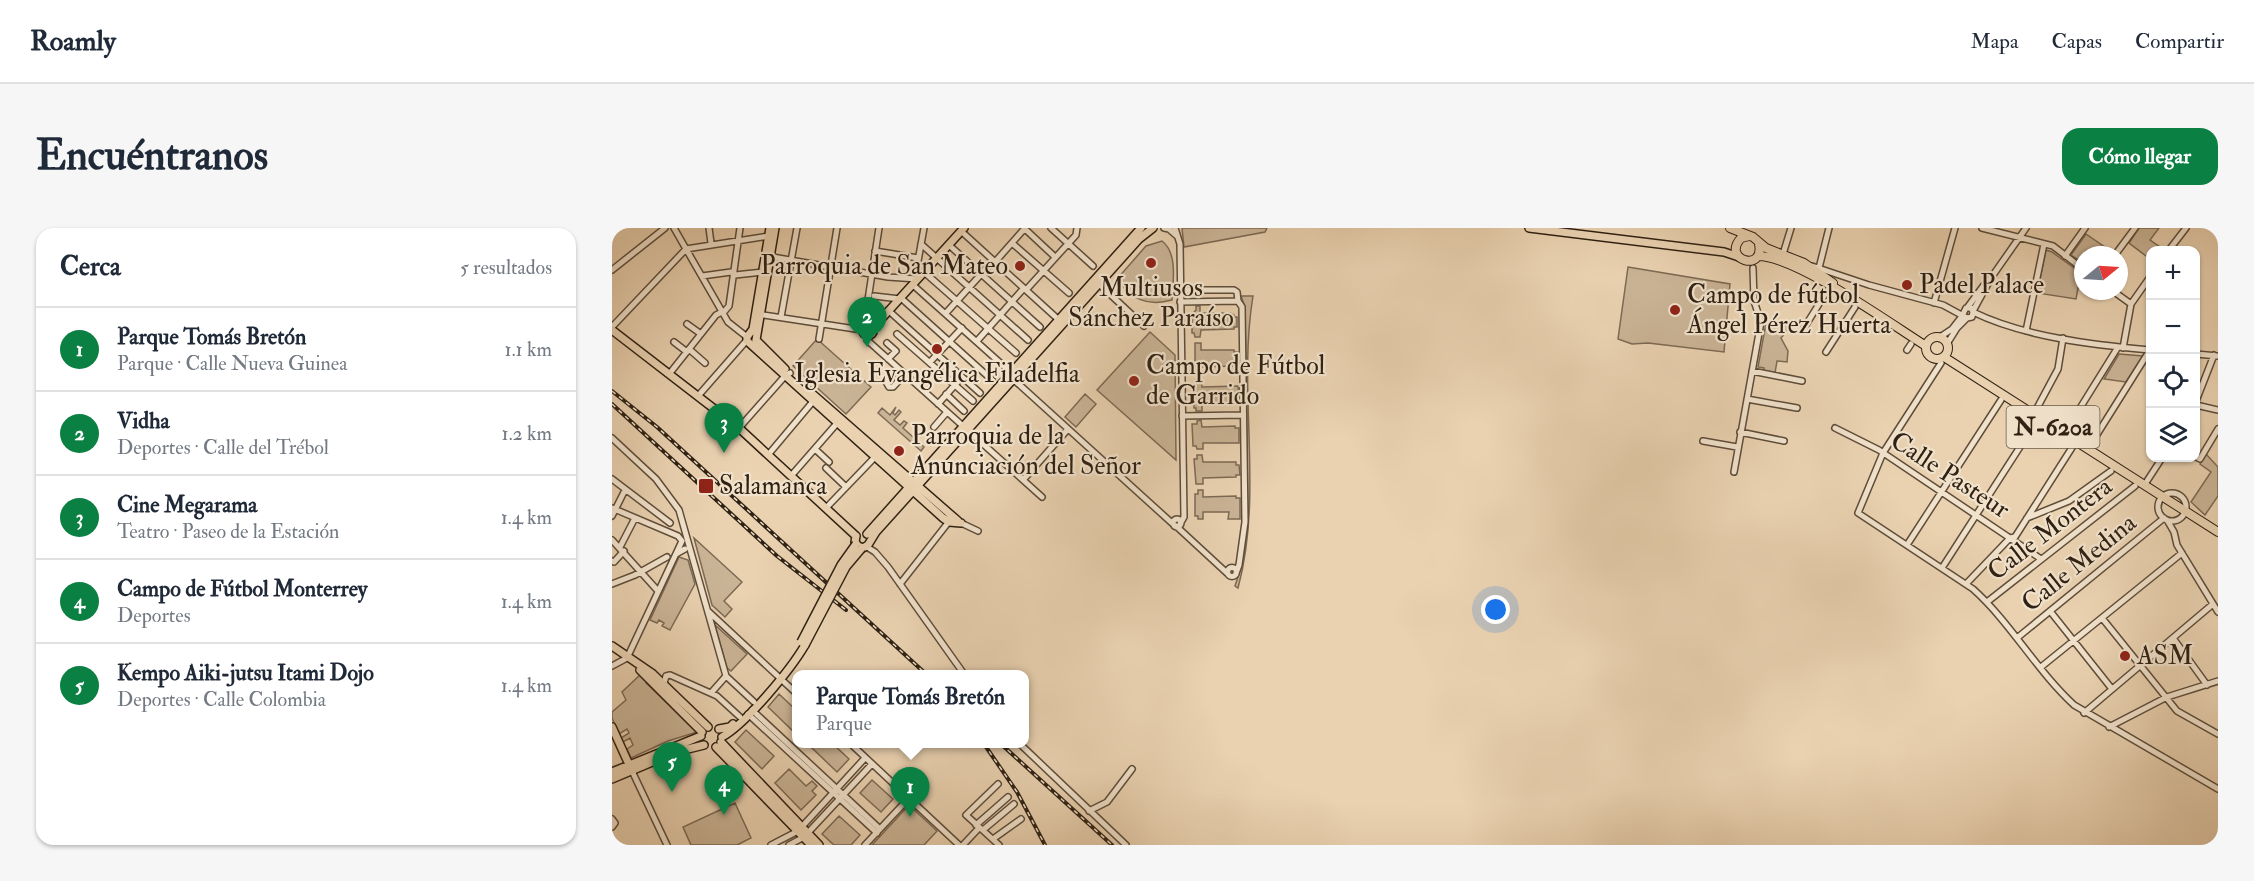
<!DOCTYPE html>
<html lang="es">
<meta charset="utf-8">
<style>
body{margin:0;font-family:"IM FELL Double Pica",serif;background:#f6f6f7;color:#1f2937}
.controls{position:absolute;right:18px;top:18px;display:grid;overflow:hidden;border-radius:12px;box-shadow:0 2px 4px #0004}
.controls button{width:54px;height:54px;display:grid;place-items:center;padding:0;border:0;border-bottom:2px solid #e0e1e3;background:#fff;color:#1f2937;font:30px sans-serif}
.compass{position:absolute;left:1462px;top:18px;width:54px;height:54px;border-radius:50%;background:#fff;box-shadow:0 2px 4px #0004;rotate:72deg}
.you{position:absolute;left:884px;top:382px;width:21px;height:21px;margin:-15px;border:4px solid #fff;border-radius:50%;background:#1a73e8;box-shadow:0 0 0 9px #1a73e833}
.badge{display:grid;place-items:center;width:39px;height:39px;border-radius:50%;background:#0b8043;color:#fff;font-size:20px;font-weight:700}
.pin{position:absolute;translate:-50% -50px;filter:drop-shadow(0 2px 3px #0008)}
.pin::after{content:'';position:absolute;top:32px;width:21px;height:18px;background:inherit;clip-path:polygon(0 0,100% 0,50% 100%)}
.popup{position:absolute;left:180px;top:442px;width:237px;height:78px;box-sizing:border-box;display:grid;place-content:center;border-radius:12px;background:#fff;filter:drop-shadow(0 2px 4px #0005);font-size:20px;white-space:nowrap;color:#747a83}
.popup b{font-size:22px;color:#1f2937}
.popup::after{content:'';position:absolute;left:50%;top:100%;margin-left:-12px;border:12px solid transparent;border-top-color:#fff}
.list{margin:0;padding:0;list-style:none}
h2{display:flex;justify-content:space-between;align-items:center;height:78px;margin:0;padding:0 24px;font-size:26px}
h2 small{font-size:20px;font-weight:400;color:#747a83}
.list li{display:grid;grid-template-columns:39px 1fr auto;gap:18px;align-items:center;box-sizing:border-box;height:84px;padding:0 24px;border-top:2px solid #e0e1e3}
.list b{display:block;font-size:22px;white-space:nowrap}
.list p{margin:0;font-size:20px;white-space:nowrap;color:#747a83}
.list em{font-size:20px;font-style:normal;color:#747a83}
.icon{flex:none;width:33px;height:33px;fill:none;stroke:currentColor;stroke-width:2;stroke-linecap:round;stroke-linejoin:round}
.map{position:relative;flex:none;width:1606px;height:617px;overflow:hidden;border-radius:18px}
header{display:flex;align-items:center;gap:36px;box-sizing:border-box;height:84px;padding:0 30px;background:#fff;border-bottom:2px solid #e0e1e3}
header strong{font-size:28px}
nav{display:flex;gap:33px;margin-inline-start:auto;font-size:21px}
.intro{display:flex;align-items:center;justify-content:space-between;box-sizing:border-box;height:144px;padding:0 36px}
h1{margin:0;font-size:42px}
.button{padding:15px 27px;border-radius:18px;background:#0b8043;color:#fff;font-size:21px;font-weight:700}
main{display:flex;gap:36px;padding:0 36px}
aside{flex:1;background:#fff;border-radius:18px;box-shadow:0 2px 4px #0004}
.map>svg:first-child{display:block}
.green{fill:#cab496;stroke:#7c6a54;stroke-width:1.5}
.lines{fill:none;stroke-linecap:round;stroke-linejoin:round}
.minor-casing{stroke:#5e4d3a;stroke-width:8}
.major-casing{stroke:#2f2113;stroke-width:10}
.highway-casing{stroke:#2f2113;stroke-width:10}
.minor{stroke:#f1e2cc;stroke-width:5}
.major{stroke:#ead2b1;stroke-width:7}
.highway{stroke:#ead2b1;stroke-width:8}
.rail-casing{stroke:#2f2113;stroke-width:4}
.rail{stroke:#f1e2cc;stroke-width:1.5;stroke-dasharray:4.5;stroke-linecap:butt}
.major-bridge-casing{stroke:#2f2113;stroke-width:10;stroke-linecap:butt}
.major-bridge{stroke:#ead2b1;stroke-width:7}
.poi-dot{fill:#8f2418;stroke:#f1e2cc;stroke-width:2}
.labels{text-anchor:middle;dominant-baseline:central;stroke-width:4.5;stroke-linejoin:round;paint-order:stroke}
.shield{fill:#f1e2cc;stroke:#695b4a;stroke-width:1.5}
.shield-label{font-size:24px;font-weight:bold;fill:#2f2113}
.poi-label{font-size:26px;fill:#2f2113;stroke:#f1e2cc;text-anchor:start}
.street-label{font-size:26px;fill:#2f2113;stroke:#f1e2cc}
</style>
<header>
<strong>Roamly</strong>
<nav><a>Mapa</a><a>Capas</a><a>Compartir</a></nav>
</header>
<div class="intro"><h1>Encuéntranos</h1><a class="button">Cómo llegar</a></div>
<main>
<aside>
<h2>Cerca<small>5 resultados</small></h2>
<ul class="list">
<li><span class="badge">1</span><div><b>Parque Tomás Bretón</b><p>Parque · Calle Nueva Guinea</p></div><em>1.1 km</em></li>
<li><span class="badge">2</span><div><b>Vidha</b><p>Deportes · Calle del Trébol</p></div><em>1.2 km</em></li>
<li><span class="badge">3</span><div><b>Cine Megarama</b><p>Teatro · Paseo de la Estación</p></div><em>1.4 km</em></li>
<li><span class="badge">4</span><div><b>Campo de Fútbol Monterrey</b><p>Deportes</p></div><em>1.4 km</em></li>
<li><span class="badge">5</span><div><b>Kempo Aiki-jutsu Itami Dojo</b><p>Deportes · Calle Colombia</p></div><em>1.4 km</em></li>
</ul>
</aside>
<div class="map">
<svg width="1606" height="617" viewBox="0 0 1606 617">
<rect width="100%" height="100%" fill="#ead2b1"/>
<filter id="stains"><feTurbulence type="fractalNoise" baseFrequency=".00333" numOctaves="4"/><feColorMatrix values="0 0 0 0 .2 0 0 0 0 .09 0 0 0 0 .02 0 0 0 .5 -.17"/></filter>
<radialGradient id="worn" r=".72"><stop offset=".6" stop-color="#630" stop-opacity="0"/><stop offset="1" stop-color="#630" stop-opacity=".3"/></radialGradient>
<path class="green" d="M 570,0 L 655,0 L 653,4 L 572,19 Z
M 1527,0 L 1547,0 L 1538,12 L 1551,21 L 1538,22 L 1538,31 L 1517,15 Z
M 1474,6 L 1500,24 L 1498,27 L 1471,27 L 1471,35 L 1459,27 Z
M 550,13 C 566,25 561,54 560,72 C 535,79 519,71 505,51 L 534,18 Z
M 1434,22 L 1440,24 L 1469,45 L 1464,71 L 1425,65 Z
M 1016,39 L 1118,56 L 1112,124 L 1036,115 L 1020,116 L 1006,111 Z
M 629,68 L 641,68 C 625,165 652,264 626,360 L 623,358 L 632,330 L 636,295 L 633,79 Z
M 584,78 L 588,78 L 588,85 L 618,85 L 622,87 L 622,89 L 625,89 L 625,99 L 622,99 L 622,101 L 589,102 L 588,109 L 583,109 L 582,105 L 580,105 L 580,86 L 584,82 Z
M 1154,95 L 1179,98 L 1169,110 L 1176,123 L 1175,134 L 1165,133 L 1163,145 L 1152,143 L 1152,140 L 1146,139 Z
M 538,104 L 563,127 L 564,232 L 485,162 Z
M 205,111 L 259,159 L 234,186 L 181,138 Z
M 583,115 L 589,115 L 589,122 L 622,122 L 622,124 L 626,124 L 626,136 L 622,136 L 622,138 L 589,139 L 589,146 L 583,146 L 583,143 L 574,143 L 574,138 L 583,138 Z
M 1507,126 L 1531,128 L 1514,154 L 1492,151 Z
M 583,152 L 589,152 L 590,159 L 626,158 L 627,173 L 624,173 L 623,175 L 590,176 L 590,183 L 584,183 L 584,180 L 582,180 L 581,156 L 583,156 Z
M 473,166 L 484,176 L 464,199 L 453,189 Z
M 284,179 L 281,185 L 283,187 L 287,182 L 289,184 L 282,192 L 288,197 L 292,193 L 295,195 L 291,200 L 312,219 L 309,223 L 266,185 L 270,180 L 278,187 Z
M 589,192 L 590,199 L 623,198 L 623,200 L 627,200 L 627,215 L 591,215 L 591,221 L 585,221 L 584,218 L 581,218 L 580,196 L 585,196 L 585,193 Z
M 1594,226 L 1606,239 L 1606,268 L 1593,287 L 1579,274 L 1599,244 L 1588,236 Z
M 585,227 L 590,227 L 591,234 L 624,234 L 624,237 L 627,237 L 628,247 L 624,247 L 624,249 L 591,250 L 591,256 L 584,256 L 582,231 L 585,231 Z
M 586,262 L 591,262 L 591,269 L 624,268 L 624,270 L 628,270 L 628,291 L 616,291 L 617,284 L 591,284 L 591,291 L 586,291 L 586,288 L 583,288 L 583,266 L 586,266 Z
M 82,310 L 130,354 L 112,373 L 120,381 L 113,389 L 100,377 Z
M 67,329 L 76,332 L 83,356 L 58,402 L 50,398 L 52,395 L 47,392 L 45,395 L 38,392 Z
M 103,397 L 135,426 L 119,443 L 115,440 Z
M 29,446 L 36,452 L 34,455 L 85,504 L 56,513 L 19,530 L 15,521 L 21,517 L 18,510 L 11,514 L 9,510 L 17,505 L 15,501 L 7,506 L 0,490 L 0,484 L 14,472 L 10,464 Z
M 167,466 L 184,482 L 183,505 L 156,479 Z
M 134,502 L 162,528 L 150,541 L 123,514 Z
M 201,516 L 221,516 L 237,531 L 225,544 L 198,518 Z
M 177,541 L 194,558 L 200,553 L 205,558 L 200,563 L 204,567 L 189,582 L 163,555 Z
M 260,552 L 281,571 L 269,584 L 248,565 Z
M 123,575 L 139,610 L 125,617 L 79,617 L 71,599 Z
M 297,577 L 325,603 L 312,617 L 260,617 Z
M 227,588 L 248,607 L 239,617 L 222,617 L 210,606 Z"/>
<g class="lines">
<defs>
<path id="minor" d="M 62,0 L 116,94 L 135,109
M 97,0 L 99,15
M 439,0 L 481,38
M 552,0 L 557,1 L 565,8
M 563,0 L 568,16 L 572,289 L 568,296
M 1370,0 L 1441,18 L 1471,41
M 0,1 L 1,0
M 413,1 L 443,29
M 349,3 L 448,93
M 400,15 L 457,65
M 309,16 L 416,112
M 337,17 L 428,99
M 1557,22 L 1574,0
M 263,23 L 306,30
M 1171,26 L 1179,0
M 1503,27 L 1523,0
M 155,28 L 276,49 L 305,51
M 1453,28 L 1473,0
M 383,34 L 413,0
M 1200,38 L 1257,57 L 1331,77 L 1355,90 L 1360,89 L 1361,84 L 1359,80 L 1354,80 L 1351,86
M 1207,40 L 1217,0
M 0,42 L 53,0
M 312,44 L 404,125
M 90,48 L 119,44 L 123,47 L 151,44
M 308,49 L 305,47 L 304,44 L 312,0
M 486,55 L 532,98
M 301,57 L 394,140 L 401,151 L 561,296
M 414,62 L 464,7 L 465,0
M 568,62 L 622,62 L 625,64 L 626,73 L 630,79 L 633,294 L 627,337 L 624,345
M 1501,63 L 1519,76
M 262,68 L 288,71
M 289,70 L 380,152
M 568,74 L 626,73
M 1322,75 L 1343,0
M 1355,80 L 1372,57
M 277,83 L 368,165
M 1361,83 L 1379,50 L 1414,0
M 1361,84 C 1412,109 1482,117 1538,122
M 111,85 L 117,78 L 128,0
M 334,85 L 381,33
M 145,86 L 250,102
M 169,89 L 185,0
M 75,96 L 89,106
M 252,98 L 267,0
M 0,99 L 74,21 L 157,8
M 1192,100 L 1217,60
M 1414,103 L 1432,16
M 285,106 L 361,173
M 255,107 L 255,112 L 430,269
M 1328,109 L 1340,101 L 1351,87
M 207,111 L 225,0
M 365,113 L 412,60
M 62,114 L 75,124
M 275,115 L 284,123 L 276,131
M 1335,116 L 1345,100 L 1355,90
M 1511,120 L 1519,76 L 1538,49
M 77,121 L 93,135
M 1295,122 L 1299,116
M 1214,124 L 1243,79
M 1584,126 L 1606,128
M 318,134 L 350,100
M 1329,135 L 1271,225 L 1246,285 L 1361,361 C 1399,395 1424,442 1462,477 L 1606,561
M 286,140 L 274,154 L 277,159 L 281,159 L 293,146
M 1140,143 L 1190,153
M 58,145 L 104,87 L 110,84
M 334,166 L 352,183
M 86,168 L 135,112
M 1135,171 L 1185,180
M 1584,173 L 1602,127
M 326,176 L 350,149
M 1584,177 L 1606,182
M 1424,182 L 1446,141 L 1451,110
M 570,188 L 631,187
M 322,199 L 335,184
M 127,200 L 173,148 L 178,145
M 1223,200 L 1267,222 L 1429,331
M 1455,201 L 1506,119
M 1128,204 L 1172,213
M 0,210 L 44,251 L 67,282 L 114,448
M 1091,213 L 1125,219
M 1479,216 L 1538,122
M 203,221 L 217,234
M 156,227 L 203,171
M 1584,229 L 1588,231 L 1606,201
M 214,240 L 234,259
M 1122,244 L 1149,94 L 1142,73 L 1141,40
M 179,248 L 227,193
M 0,251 L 58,295
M 411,252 L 456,201
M 1535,253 L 1550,230
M1546 279a14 14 0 1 1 28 0a14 14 0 1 1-28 0Z
M 0,280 L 66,308 L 70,313 L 15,430 L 0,438
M 214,280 L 264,228
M 0,288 L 13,262
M 1415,290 L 1457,273 L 1499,243
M561 295a4 4 0 1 1 8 0a4 4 0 1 1-8 0Z
M 1555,292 L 1562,304 L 1565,317 L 1606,384
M 349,295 L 366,303
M 564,298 L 616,346
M 0,312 L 46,363
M 1295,317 L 1389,172
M 8,319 L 23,290
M 255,319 L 263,324 L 276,339 L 352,446
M 64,326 L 73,321
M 0,333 L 2,334 L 12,323
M615.5 344a4.5 4.5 0 1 1 9 0a4.5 4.5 0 1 1-9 0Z
M 1330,340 L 1424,194
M 0,356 L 23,347 L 55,329
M 288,356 L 339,291
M 1354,356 L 1398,310 L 1403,309 L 1461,218
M 1375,374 L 1523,258
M 1438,383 L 1500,461
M 97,384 L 184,465
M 1490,390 L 1565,483 L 1606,506
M 1405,410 L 1552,290
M 1561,410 L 1595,457
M 1429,439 L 1570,325
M 114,448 L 142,474
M 52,455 L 54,448 L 58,447 L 105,468 L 128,489
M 99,465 L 114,448
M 140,482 L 268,601
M 1472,485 L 1601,376
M 136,486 L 265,605
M 1497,499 L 1555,469 L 1606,453
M 239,516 L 347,617
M 408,516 L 514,617
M 20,543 L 55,617
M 386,556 L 354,587 L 387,617
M 477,583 L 495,574 L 520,541
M 0,591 L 3,595 L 0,599
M 364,597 L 396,569
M 371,602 L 402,576
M 381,611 L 409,591
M 159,617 L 186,603 L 253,530
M 177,617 L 192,609 L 260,536
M 253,617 L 297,570
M 351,617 L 367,600"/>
<path id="major" d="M 158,0 L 141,101 L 135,109 L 135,113 L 331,290 L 337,294 L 349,295
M 917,0 L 1112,24 L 1127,29
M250.5 102a5.5 5.5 0 1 1 11 0a5.5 5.5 0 1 1-11 0Z
M 261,100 L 352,0
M 0,102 L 127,200 L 244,308
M 144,112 L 173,141
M 144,112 L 163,0
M 197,163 L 346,293
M 255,306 L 529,0
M 244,308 L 243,314 L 246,318 L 251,320 L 256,317 L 264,304 L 527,11 L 541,0
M 0,418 L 41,446 L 96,499
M 28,442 L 90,504
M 0,499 L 19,541
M 107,501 L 118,499 L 121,496
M 110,509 C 134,496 179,441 193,417
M 109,514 L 207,617
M 104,519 L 199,617
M 0,544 L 89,508
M 0,551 L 64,524 L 92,517"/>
<path id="highway" d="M 1118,0 L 1141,9 L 1154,20 L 1192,35 L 1221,55
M 1137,8 L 1129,10 C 1109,32 1153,45 1147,16
M 1146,28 C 1184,28 1279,96 1314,118
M1314 120a11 11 0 1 1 22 0a11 11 0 1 1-22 0Z
M 1332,129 L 1606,304"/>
</defs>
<use href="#minor" class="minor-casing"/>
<use href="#major" class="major-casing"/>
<use href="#highway" class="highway-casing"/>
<use href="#minor" class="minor"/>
<use href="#major" class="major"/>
<use href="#highway" class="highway"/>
<defs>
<path id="rail" d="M 0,163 L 45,199 L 314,446
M 0,176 L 165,328 L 234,382
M 372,516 L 405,564 L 433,617
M 389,516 L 500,617"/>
</defs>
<use href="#rail" class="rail-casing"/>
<use href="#rail" class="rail"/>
<defs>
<path id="major-bridge" d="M 189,414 L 229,337 L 244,316
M 193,417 L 234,339 L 250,320"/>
</defs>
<use href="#major-bridge" class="major-bridge-casing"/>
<use href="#major-bridge" class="major-bridge"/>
</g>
<g class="poi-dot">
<circle cx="539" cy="35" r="6"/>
<circle cx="408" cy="38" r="6"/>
<circle cx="1295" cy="57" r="6"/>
<circle cx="1063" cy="82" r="6"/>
<circle cx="325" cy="121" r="6"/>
<circle cx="522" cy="153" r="6"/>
<circle cx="287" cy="223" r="6"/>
<rect x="86" y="250" width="16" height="16" rx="3"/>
<circle cx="1513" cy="428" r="6"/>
</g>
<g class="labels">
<rect class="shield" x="1394.5" y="178" width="93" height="42" rx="4.5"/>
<g class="shield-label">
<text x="1441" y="199">N-620a</text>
</g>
<g class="poi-label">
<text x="396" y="38" text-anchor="end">Parroquia de San Mateo</text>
<text x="1307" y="57">Padel Palace</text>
<text x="539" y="60" text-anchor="middle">Multiusos<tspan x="539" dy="30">Sánchez Paraíso</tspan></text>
<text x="1075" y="67">Campo de fútbol<tspan x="1075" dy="30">Ángel Pérez Huerta</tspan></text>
<text x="534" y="138">Campo de Fútbol<tspan x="534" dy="30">de Garrido</tspan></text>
<text x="325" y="146" text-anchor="middle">Iglesia Evangélica Filadelfia</text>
<text x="299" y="208">Parroquia de la<tspan x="299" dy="30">Anunciación del Señor</tspan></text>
<text x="107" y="258">Salamanca</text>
<text x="1525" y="428">ASM</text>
</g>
<g class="street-label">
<text transform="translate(1338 247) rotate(33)">Calle Pasteur</text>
<text transform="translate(1438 301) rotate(-38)">Calle Montera</text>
<text transform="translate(1467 335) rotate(-39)">Calle Medina</text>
</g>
</g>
<rect width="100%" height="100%" filter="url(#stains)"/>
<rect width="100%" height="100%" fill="url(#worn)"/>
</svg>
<div class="controls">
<button>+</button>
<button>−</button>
<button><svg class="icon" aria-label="locate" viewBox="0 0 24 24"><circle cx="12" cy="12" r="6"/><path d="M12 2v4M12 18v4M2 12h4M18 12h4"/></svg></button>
<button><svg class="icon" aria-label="layers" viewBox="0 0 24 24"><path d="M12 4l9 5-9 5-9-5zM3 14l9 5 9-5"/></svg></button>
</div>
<svg class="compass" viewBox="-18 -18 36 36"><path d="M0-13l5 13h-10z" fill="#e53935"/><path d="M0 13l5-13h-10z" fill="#747a83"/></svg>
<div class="you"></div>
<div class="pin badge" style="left:298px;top:589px">1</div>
<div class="popup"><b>Parque Tomás Bretón</b>Parque</div>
<div class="pin badge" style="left:255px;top:119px">2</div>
<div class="pin badge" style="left:112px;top:225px">3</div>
<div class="pin badge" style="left:112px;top:587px">4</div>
<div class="pin badge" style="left:60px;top:564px">5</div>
</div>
</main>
